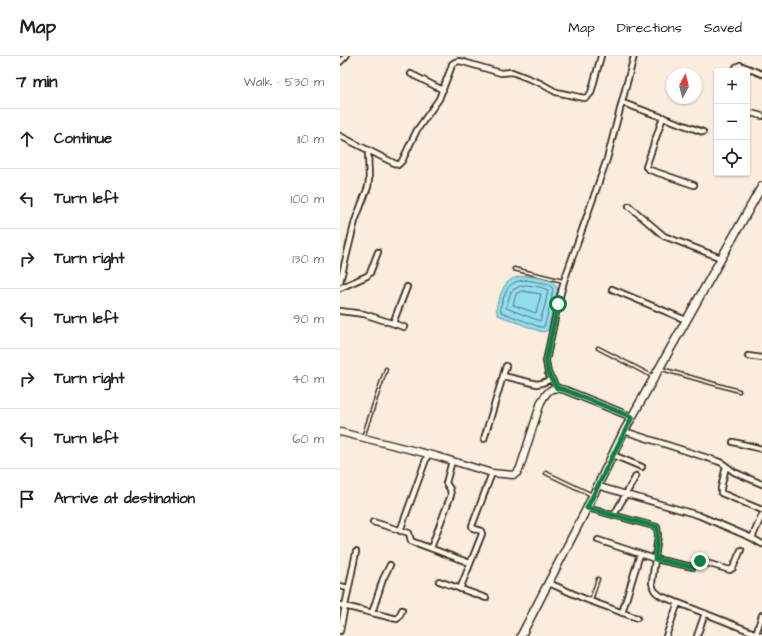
<!DOCTYPE html>
<meta charset="utf-8">
<style>
body{margin:0;font-family:"Architects Daughter",sans-serif;background:#f6f6f6;color:#222}
.controls{position:absolute;right:12px;top:12px;display:grid;overflow:hidden;border-radius:4px;box-shadow:0 1px 3px #0004}
.controls button{width:36px;height:36px;display:grid;place-items:center;padding:0;border:0;border-bottom:1px solid #e0e0e0;background:#fff;color:#222;font:20px sans-serif}
.compass{position:absolute;left:326px;top:12px;width:36px;height:36px;border-radius:50%;background:#fff;box-shadow:0 1px 3px #0004;rotate:7deg}
.stop{position:absolute;width:12px;height:12px;margin:-9px;border:3px solid #0b8043;border-radius:50%;background:#fff}
.stop.end{background:#0b8043;border-color:#fff;box-shadow:0 1px 4px #0008}
.list{margin:0;padding:0;list-style:none}
h2{display:flex;justify-content:space-between;align-items:center;height:52px;margin:0;padding:0 16px;font-size:17px}
h2 small{font-size:13px;font-weight:400;color:#767676}
.list li{display:grid;grid-template-columns:26px 1fr auto;gap:12px;align-items:center;box-sizing:border-box;height:60px;padding:0 16px;border-top:1px solid #e0e0e0}
.list b{display:block;font-size:15px;white-space:nowrap}
.list em{font-size:13px;font-style:normal;color:#767676}
.icon{flex:none;width:22px;height:22px;fill:none;stroke:currentColor;stroke-width:2;stroke-linecap:round;stroke-linejoin:round}
.map{position:relative;flex:none;width:422px;height:580px;overflow:hidden}
header{display:flex;align-items:center;gap:24px;box-sizing:border-box;height:56px;padding:0 20px;background:#fff;border-bottom:1px solid #e0e0e0}
header strong{font-size:19px}
nav{display:flex;gap:22px;margin-inline-start:auto;font-size:14px}
main{display:flex}
aside{flex:1;background:#fff}
.map>svg:first-child{display:block}
.water{fill:#90ddef;stroke:#6e959b}
.lines{fill:none;stroke-linecap:round;stroke-linejoin:round}
.shore{stroke:#5d7272;stroke-width:1}
.service-casing{stroke:#3b2a1e;stroke-width:5}
.minor-casing{stroke:#3b2a1e;stroke-width:8}
.secondary-casing{stroke:#3b2a1e;stroke-width:9}
.primary-casing{stroke:#3b2a1e;stroke-width:10}
.service{stroke:#fbf7ec;stroke-width:2}
.minor{stroke:#fbf7ec;stroke-width:4.5}
.secondary{stroke:#fbf7ec;stroke-width:6}
.primary{stroke:#fbf7ec;stroke-width:7}
.route{stroke:#0b8043;stroke-width:5}
</style>
<header>
<strong>Map</strong>
<nav><a>Map</a><a>Directions</a><a>Saved</a></nav>
</header>
<main>
<aside>
<h2>7 min<small>Walk · 530 m</small></h2>
<ul class="list">
<li><svg class="icon" aria-label="ahead" viewBox="0 0 24 24"><path d="M12 20V5M6 11l6-6 6 6"/></svg><div><b>Continue</b></div><em>110 m</em></li>
<li><svg class="icon" aria-label="left" viewBox="0 0 24 24"><path d="M17 20v-9H6M10 6l-5 5 5 5"/></svg><div><b>Turn left</b></div><em>100 m</em></li>
<li><svg class="icon" aria-label="right" viewBox="0 0 24 24"><path d="M7 20v-9h11M14 6l5 5-5 5"/></svg><div><b>Turn right</b></div><em>130 m</em></li>
<li><svg class="icon" aria-label="left" viewBox="0 0 24 24"><path d="M17 20v-9H6M10 6l-5 5 5 5"/></svg><div><b>Turn left</b></div><em>90 m</em></li>
<li><svg class="icon" aria-label="right" viewBox="0 0 24 24"><path d="M7 20v-9h11M14 6l5 5-5 5"/></svg><div><b>Turn right</b></div><em>40 m</em></li>
<li><svg class="icon" aria-label="left" viewBox="0 0 24 24"><path d="M17 20v-9H6M10 6l-5 5 5 5"/></svg><div><b>Turn left</b></div><em>60 m</em></li>
<li><svg class="icon" aria-label="arrive" viewBox="0 0 24 24"><path d="M6 21V4h12l-3 4 3 4H6"/></svg><div><b>Arrive at destination</b></div></li>
</ul>
</aside>
<div class="map">
<svg width="422" height="580" viewBox="0 0 422 580">
<rect width="100%" height="100%" fill="#faedde"/>
<filter id="ink" filterUnits="userSpaceOnUse"><feTurbulence type="fractalNoise" baseFrequency=".025" numOctaves="2"/><feDisplacementMap in="SourceGraphic" scale="8" xChannelSelector="R" yChannelSelector="G"/><feConvolveMatrix kernelMatrix="1 2 1 2 8 2 1 2 1" color-interpolation-filters="sRGB"/></filter>
<g filter="url(#ink)">
<path class="water" d="M 186,220 L 202,222 L 212,225 L 218,233 L 208,274 L 204,276 L 199,275 L 158,259 C 155,252 157,247 160,240 C 165,226 170,221 186,220 Z"/>
<g class="lines">
<path class="shore" d="M 186,224 L 209,228 L 213,233 L 210,250 L 204,271 L 200,271 L 161,256 C 160,251 161,247 163,243 C 168,230 171,225 186,224 Z
M 186,229 L 200,231 L 208,234 L 205,249 L 200,265 L 166,252 L 171,235 L 180,230 Z
M 182,235 L 201,238 L 196,257 L 173,249 L 176,238 Z"/>
<defs>
<path id="service" d="M 174,213 L 223,225
M 258,292 L 312,320
M 322,313 L 399,335
M 23,381 L 46,313
M 206,417 L 252,439
M 251,544 L 258,523"/>
<path id="minor" d="M 0,6 L 6,0
M 395,15 L 396,11 L 400,9 L 422,18
M 71,18 L 103,34
M 283,47 L 363,76
M 407,56 L 422,60
M 323,61 L 306,111 L 310,114 L 354,129
M 0,80 L 58,109 L 62,105 L 77,74 L 99,43 L 111,12 L 112,8 L 115,6 L 120,5 L 161,17 L 172,16 L 200,27 L 216,36 L 244,42 L 247,41 L 251,37 L 261,0
M 289,150 L 324,180 L 381,202
M 0,226 L 15,165 L 28,131 L 29,124 L 28,95
M 0,232 L 27,220 L 30,217 L 38,196
M 272,233 L 346,264
M 0,255 L 24,258 L 64,271
M 53,267 L 67,231
M 408,300 L 422,302
M 163,320 L 197,328 L 202,327 L 212,323
M 217,332 L 208,317 L 206,305 L 218,248 L 224,225 L 267,103 L 294,0
M 284,375 L 377,405 L 382,407 L 394,416 L 422,428
M 144,383 L 166,310
M 393,386 L 422,393
M 273,399 L 302,411
M 386,410 L 381,432 L 381,437 L 422,454
M 258,430 L 358,459 L 412,482 L 422,488
M 247,452 L 317,471 L 318,479 L 312,527 C 313,534 315,536 321,540 L 422,580
M 274,459 L 296,420
M 33,466 L 69,477 L 71,485 L 130,507
M 60,475 L 88,398
M 412,482 L 422,459
M 258,484 L 315,503 L 353,511 L 357,506 L 363,506 L 390,514 L 393,512 L 401,494
M 91,492 L 111,439 L 110,433 L 106,427 L 112,405
M 99,525 L 146,542
M 209,527 L 245,543 L 297,562
M 0,530 L 8,532
M 120,533 L 142,478 L 141,475 L 133,472 L 132,470 L 152,417
M 0,549 L 57,563 L 59,561 L 62,554
M 32,557 L 43,523 L 50,509
M 282,557 L 300,498
M 0,575 L 16,496
M 416,578 L 422,559
M 326,580 L 338,547
M 357,580 L 365,557"/>
<path id="secondary" d="M 0,376 L 96,400 L 152,417 L 173,419 L 177,417 L 180,412 L 201,346 C 208,334 211,330 225,334 L 292,361"/>
<path id="primary" d="M 181,580 L 247,452 L 284,375 L 422,130"/>
</defs>
<use href="#service" class="service-casing"/>
<use href="#minor" class="minor-casing"/>
<use href="#secondary" class="secondary-casing"/>
<use href="#primary" class="primary-casing"/>
<use href="#service" class="service"/>
<use href="#minor" class="minor"/>
<use href="#secondary" class="secondary"/>
<use href="#primary" class="primary"/>
</g>
</g>
<g class="lines" filter="url(#ink)">
<path class="route" d="M 218,248 L 206,304 L 208,317 L 217,332 L 225,334 L 292,361 L 247,452 L 317,471 L 318,478 L 315,503 L 353,511 L 360,505"/>
</g>
</svg>
<div class="controls">
<button>+</button>
<button>−</button>
<button><svg class="icon" aria-label="locate" viewBox="0 0 24 24"><circle cx="12" cy="12" r="6"/><path d="M12 2v4M12 18v4M2 12h4M18 12h4"/></svg></button>
</div>
<svg class="compass" viewBox="-18 -18 36 36"><path d="M0-13l5 13h-10z" fill="#e53935"/><path d="M0 13l5-13h-10z" fill="#767676"/></svg>
<div class="stop" style="left:218px;top:248px"></div>
<div class="stop end" style="left:360px;top:505px"></div>
</div>
</main>
